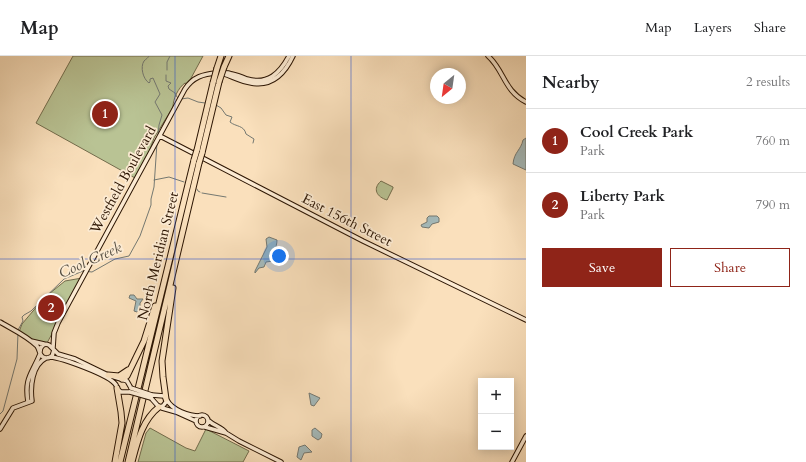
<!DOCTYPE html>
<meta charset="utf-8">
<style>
body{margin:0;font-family:Cardo,serif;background:#f2f2f2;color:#202124}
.controls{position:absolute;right:12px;bottom:12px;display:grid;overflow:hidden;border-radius:0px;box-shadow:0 2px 10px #0003}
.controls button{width:36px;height:36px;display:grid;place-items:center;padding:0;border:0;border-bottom:1px solid #e0e0e0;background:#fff;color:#202124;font:20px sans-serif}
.compass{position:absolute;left:430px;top:12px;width:36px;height:36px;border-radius:50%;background:#fff;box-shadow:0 2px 10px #0003;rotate:209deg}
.you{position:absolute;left:279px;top:200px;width:14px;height:14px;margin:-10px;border:3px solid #fff;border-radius:50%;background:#1a73e8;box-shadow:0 0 0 6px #1a73e833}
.badge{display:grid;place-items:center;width:26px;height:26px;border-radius:50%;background:#8f2418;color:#fff;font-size:13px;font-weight:700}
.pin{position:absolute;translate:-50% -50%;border:2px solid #fff;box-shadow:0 1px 4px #0006}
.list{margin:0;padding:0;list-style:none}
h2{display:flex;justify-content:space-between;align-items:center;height:52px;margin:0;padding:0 16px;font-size:17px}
h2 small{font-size:13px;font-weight:400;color:#757577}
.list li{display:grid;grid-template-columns:26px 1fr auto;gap:12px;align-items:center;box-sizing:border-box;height:64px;padding:0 16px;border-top:1px solid #e0e0e0}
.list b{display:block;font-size:15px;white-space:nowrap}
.list p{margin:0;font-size:13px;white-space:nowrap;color:#757577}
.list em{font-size:13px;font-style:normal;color:#757577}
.actions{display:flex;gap:8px;padding:12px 16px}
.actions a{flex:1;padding:9px 0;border:1px solid #8f2418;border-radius:0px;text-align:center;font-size:14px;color:#8f2418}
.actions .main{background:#8f2418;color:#fff}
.map{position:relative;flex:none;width:526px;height:406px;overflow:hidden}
header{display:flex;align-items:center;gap:24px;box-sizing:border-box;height:56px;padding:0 20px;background:#fff;border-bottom:1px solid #e0e0e0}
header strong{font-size:19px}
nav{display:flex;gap:22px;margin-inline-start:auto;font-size:14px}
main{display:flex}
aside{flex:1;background:#fff}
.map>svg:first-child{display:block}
.green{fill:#b9c394;stroke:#726c4c}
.water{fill:#a4babb;stroke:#747871}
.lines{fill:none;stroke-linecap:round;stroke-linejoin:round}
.stream{stroke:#747871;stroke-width:1}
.secondary-casing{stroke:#2c1503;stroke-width:5.5}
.highway-casing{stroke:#2c1503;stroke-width:7}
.secondary{stroke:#fcebd3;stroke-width:3.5}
.highway{stroke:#fae0bc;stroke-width:5}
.secondary-bridge-casing{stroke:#2c1503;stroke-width:5.5;stroke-linecap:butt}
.highway-bridge-casing{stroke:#2c1503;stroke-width:7;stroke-linecap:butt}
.secondary-bridge{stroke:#fcebd3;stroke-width:3.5}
.highway-bridge{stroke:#fae0bc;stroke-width:5}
.grid{fill:none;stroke:#1d4ed8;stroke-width:1;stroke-opacity:0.55}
.labels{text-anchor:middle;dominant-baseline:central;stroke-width:3.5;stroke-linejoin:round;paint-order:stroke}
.street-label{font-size:14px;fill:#2c1503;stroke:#fcebd3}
.water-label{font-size:15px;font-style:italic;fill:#564f43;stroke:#fcebd3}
</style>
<header>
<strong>Map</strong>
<nav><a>Map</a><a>Layers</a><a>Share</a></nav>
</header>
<main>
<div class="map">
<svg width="526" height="406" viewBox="0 0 526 406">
<rect width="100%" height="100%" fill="#fae0bc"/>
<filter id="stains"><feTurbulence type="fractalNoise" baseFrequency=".005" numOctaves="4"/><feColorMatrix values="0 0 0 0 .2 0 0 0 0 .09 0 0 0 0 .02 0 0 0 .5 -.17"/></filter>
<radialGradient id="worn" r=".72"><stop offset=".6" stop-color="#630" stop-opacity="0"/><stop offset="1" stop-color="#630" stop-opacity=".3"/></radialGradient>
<path class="green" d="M 73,0 L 203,0 L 190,24 L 187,28 L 185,27 C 178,32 173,43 173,51 L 154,82 L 148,99 L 135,122 L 36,67 Z
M 381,125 L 393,131 L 393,132 L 387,144 C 377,141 372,133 381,125 Z
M 82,222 L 47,287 L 45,288 L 34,284 L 19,276 L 22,268 L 44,242 L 65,225 Z
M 150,372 L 186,392 L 195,395 L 206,373 L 249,395 L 243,406 L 138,406 L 146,377 Z"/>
<path class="water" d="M 526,82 L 526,114 L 513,108 C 514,96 521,94 523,84 Z
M 429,160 L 437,160 L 439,162 L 439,166 L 432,168 L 429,172 L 422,171 L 421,169 L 427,166 L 427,162 Z
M 269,181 L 277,184 C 277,192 272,198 273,205 L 266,206 L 264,211 L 259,212 L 255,217 L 255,215 L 267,191 L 266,183 Z
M 130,239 L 134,239 L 137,243 L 143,243 L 140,247 L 140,253 L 137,256 L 134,255 L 136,245 L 129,242 Z
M 309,337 L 320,342 L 314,350 L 311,349 Z
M 315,372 L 322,378 L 321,382 L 318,384 L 312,380 L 312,374 Z
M 305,389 L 312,396 L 304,397 L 301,404 L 297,401 L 299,391 Z"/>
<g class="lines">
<path class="stream" d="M 149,0 C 148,2 146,3 144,5 C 140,11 143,23 149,27 L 150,26 L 150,23 L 153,22 L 160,38 L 155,46 L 162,59 L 159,69 L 158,80
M 167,14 L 167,6 L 170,0
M 166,19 L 166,25 L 171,27 L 168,30 L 169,33 L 175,37 L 177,41 L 178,42
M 181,43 L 188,42 L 198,46 L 205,47
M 216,49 L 221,52 L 226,59 L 232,61 L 230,66 C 236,71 244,69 246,78 L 254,83 L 253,87
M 154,124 L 169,121 L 184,126
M 197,133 L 198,135 L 200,136
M 202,137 L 226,141
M 18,274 L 23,265 L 22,261 L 24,259 L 31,255 L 64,223 L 83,215 L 92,216 L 115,203 L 129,200 L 140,180 L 151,149 L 151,143 L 154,131 L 157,87
M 0,358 L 3,355 L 17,303 L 18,277"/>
<defs>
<path id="secondary" d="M 488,0 C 504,14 504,35 526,46
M 224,18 C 233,21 242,26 251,27 C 272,31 285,17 293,0
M 160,80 L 363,185 L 526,264
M 0,266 C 12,273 27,280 37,290 C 40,294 39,299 43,301 C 46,303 49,302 52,300 L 54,294 L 49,289 C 44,287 40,290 40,296
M 31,285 L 44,288
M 53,292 L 54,277 L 58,267 L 185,33 C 193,21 203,18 217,17 C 222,17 227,16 232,18 C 237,19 242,21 247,23 C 268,29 280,17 289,0
M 54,294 L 58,298 L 75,303 L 108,319 L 121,323
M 50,301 C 62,302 110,319 116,329
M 121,323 L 127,325 L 131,332
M 117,333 L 121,336 L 130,336
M 151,342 L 159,351 L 163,350 L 166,346 L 166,343 L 164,340 L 152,339
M 167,344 C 172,354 189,360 200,360
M 28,346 C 24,322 32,318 40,298
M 162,352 L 176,356 L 196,365
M196 365a6 6 0 1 1 12 0a6 6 0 1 1-12 0Z
M 209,365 C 214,370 222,371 226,377
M 205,371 L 226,377 L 239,385 L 281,406
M 0,373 L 13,352 L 32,345 C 30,331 32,309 46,302
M 512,406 L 526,380"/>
<path id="highway" d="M 224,11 L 229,0
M 217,12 L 221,0
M 197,94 L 213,27
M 202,97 L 219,26
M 108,319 L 119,320 L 128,314
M 122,323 L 127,320 L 144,285 L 155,250
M 166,343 L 163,321 L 162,305 L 173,232
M 115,406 L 122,367 L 121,356 L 117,332
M 120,406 L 194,104
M 128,406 L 199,107
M 132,406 C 137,387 142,364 159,351"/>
</defs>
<use href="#secondary" class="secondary-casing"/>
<use href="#highway" class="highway-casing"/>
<use href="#secondary" class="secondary"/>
<use href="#highway" class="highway"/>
<defs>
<path id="secondary-bridge" d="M 131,332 L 152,339
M 130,336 L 151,342"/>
<path id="highway-bridge" d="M 219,26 L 224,11
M 213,27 L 217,12
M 194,104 L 197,94
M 199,107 L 202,97"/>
</defs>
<use href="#secondary-bridge" class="secondary-bridge-casing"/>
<use href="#highway-bridge" class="highway-bridge-casing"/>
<use href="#secondary-bridge" class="secondary-bridge"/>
<use href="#highway-bridge" class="highway-bridge"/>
</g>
<path class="grid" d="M 175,0 L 175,406M 351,0 L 351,406M 0,203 L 526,203"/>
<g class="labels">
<g class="street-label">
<text transform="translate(123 124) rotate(-61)">Westfield Boulevard</text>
<text transform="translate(347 164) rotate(27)">East 156th Street</text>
<text transform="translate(158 200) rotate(-76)">North Meridian Street</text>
</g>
<g class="water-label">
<text transform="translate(90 204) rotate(-24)">Cool Creek</text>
</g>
</g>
<rect width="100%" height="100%" filter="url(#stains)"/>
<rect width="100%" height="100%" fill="url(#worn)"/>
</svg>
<div class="controls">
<button>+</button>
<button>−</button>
</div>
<svg class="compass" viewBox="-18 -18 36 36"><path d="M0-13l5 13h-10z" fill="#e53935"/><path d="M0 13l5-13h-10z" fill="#757577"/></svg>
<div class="you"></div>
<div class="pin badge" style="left:105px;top:58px">1</div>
<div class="pin badge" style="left:51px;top:252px">2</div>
</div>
<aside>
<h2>Nearby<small>2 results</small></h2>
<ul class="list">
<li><span class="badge">1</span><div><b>Cool Creek Park</b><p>Park</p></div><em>760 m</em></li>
<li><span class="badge">2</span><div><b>Liberty Park</b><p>Park</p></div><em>790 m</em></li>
</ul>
<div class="actions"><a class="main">Save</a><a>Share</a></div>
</aside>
</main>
